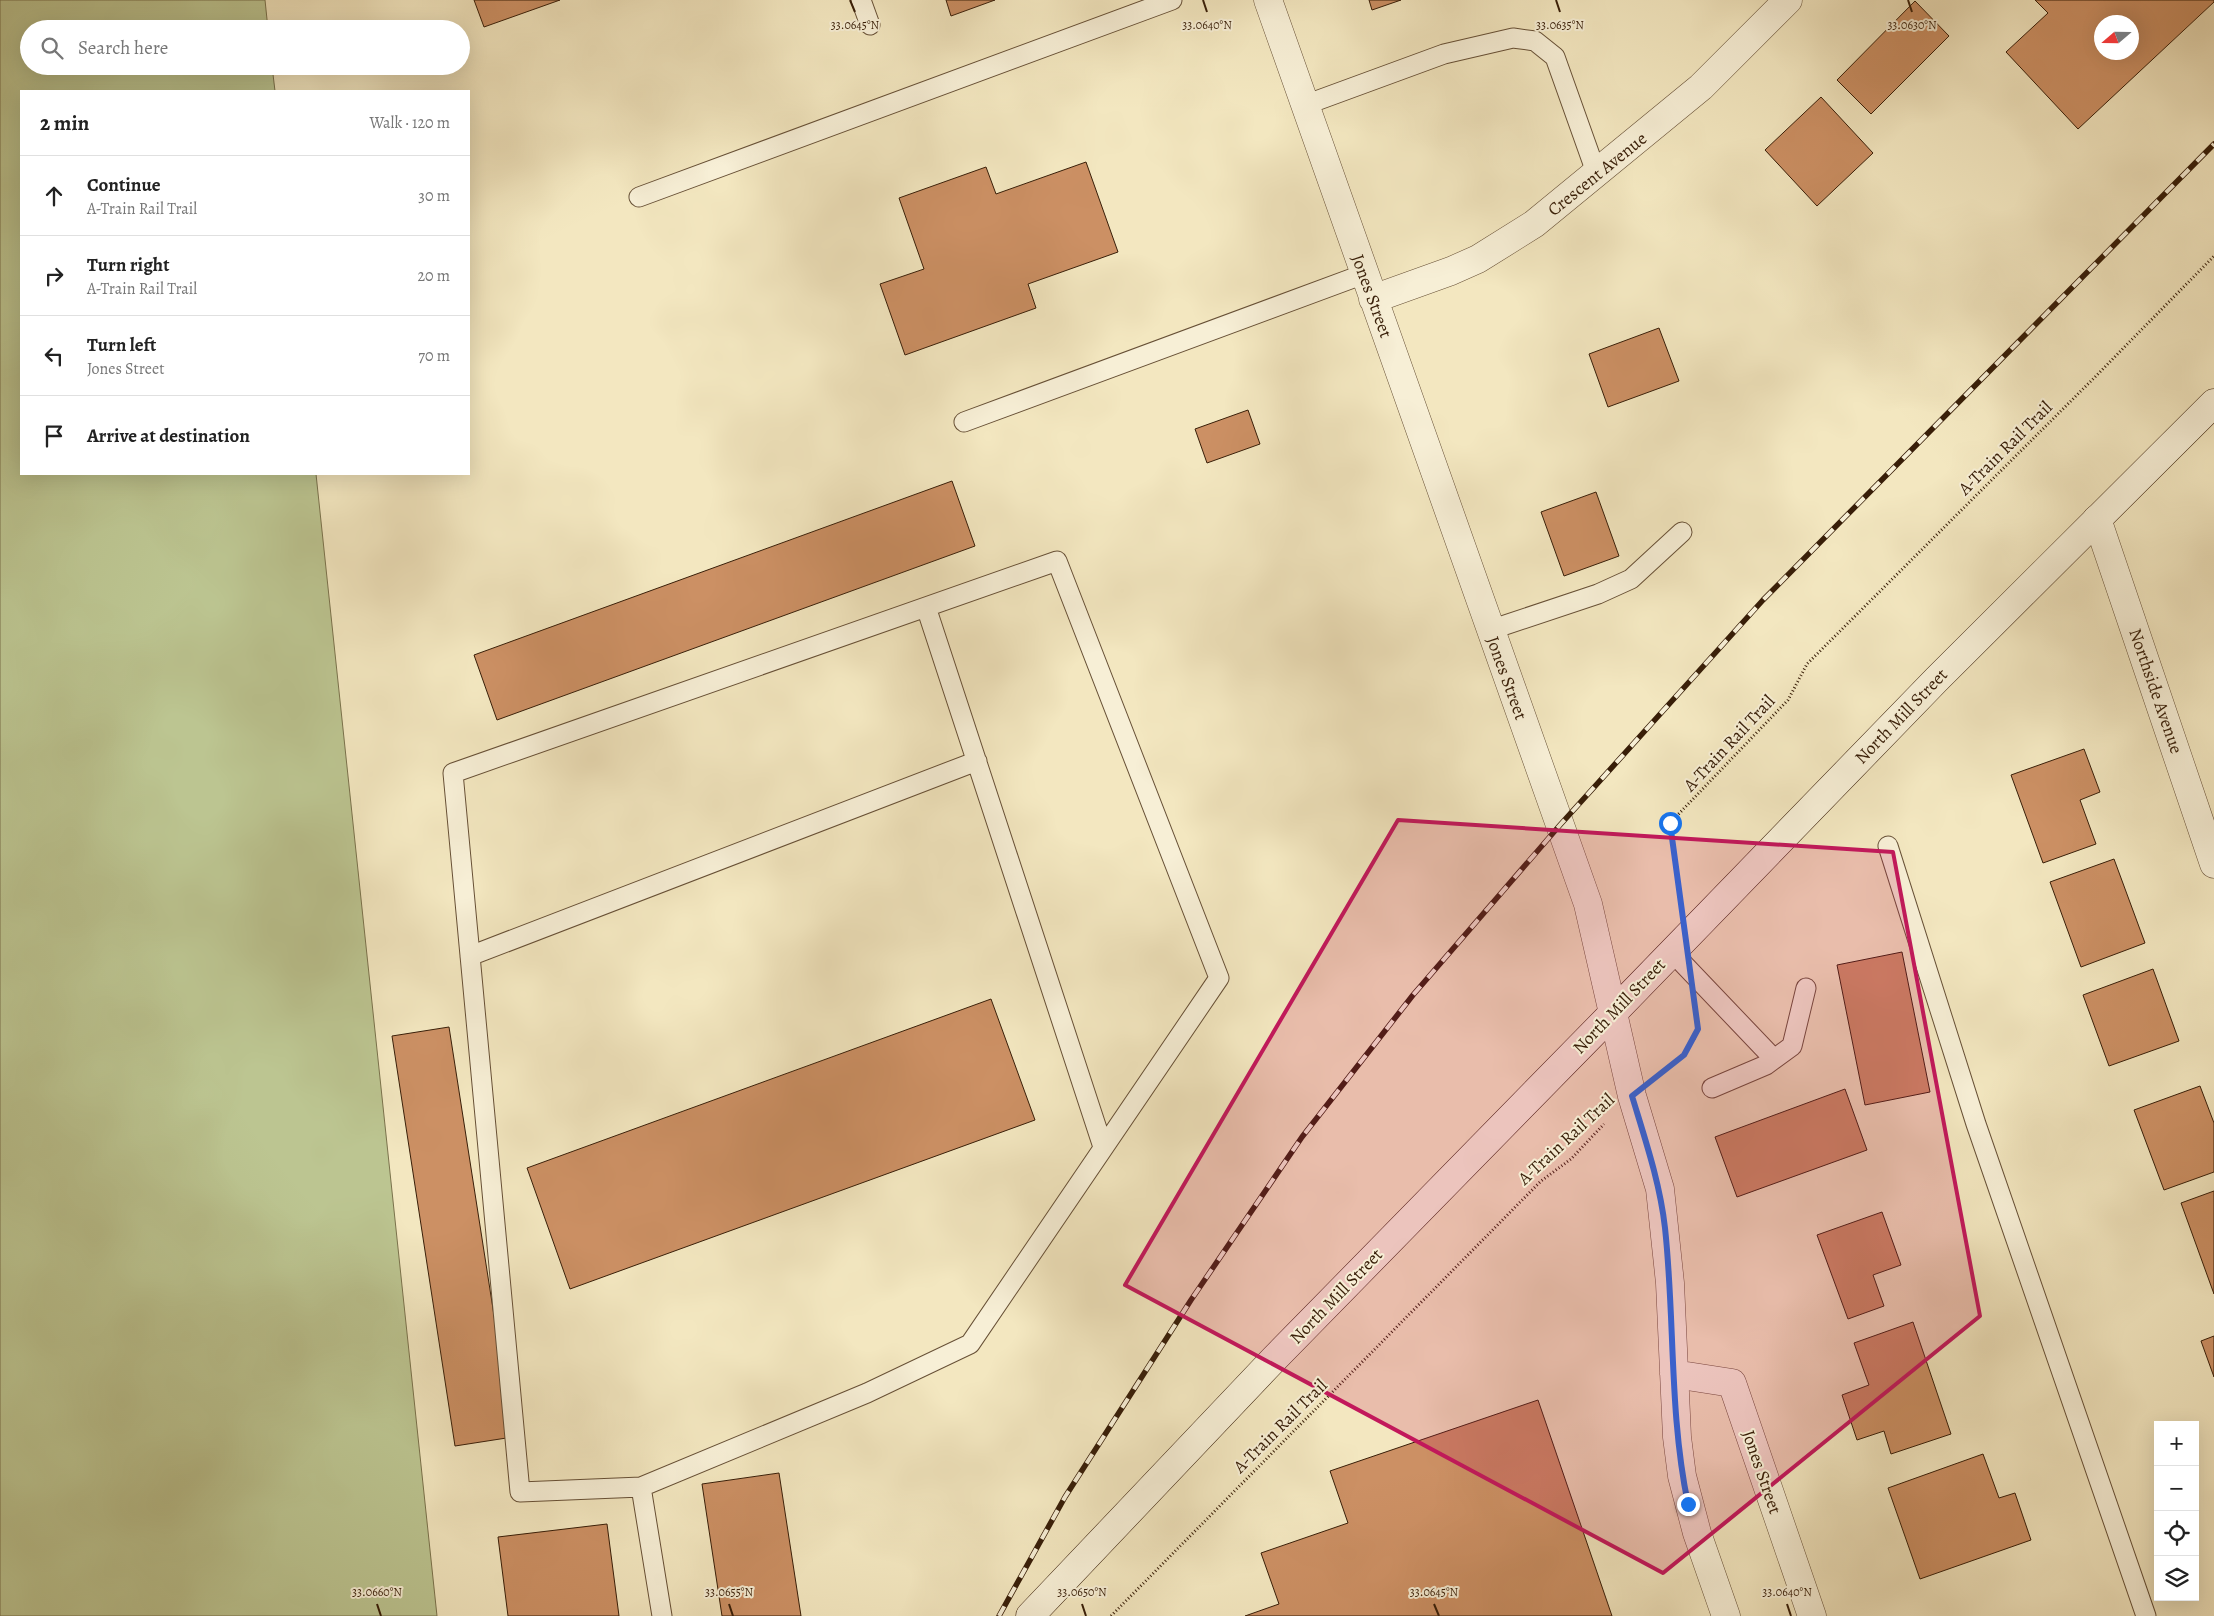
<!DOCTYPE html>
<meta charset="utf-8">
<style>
body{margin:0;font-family:Alegreya,serif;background:#f6f6f6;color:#222}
.controls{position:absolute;right:15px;bottom:15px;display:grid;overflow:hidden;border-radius:0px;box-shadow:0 5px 20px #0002}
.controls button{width:45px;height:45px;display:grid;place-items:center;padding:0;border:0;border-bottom:1px solid #e0e0e0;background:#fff;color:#222;font:25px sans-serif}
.compass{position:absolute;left:2094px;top:15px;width:45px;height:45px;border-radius:50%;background:#fff;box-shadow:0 5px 20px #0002;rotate:250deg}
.stop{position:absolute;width:15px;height:15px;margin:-11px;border:4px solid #1a73e8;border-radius:50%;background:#fff}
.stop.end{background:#1a73e8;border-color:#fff;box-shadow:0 1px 5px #0008}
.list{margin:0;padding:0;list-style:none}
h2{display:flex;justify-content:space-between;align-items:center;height:65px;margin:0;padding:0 20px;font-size:21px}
h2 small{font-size:16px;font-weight:400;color:#767676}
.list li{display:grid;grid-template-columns:32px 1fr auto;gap:15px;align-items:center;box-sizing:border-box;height:80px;padding:0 20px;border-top:1px solid #e0e0e0}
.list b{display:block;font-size:19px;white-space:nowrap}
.list p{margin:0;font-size:16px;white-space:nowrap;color:#767676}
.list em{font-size:16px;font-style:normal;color:#767676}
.icon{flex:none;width:28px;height:28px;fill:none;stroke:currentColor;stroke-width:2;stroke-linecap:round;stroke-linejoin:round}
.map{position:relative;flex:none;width:2214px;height:1616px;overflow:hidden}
.search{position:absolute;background:#fff;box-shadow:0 5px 20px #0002;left:20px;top:20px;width:450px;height:55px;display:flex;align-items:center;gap:12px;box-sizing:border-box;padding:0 18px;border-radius:28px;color:#767676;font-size:19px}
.panel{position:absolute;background:#fff;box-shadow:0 5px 20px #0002;left:20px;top:90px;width:450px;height:385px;border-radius:0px}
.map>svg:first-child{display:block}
.green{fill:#bcc591;stroke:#7a724c}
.building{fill:#cc9064;stroke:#381e08;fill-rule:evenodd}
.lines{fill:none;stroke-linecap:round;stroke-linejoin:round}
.lane-casing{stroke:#675036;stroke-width:21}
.street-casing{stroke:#675036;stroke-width:29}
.secondary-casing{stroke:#381e08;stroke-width:29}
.path{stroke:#381e08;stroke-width:3;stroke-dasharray:1 2.5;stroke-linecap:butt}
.lane{stroke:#f7efd6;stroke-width:19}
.street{stroke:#f7efd6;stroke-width:28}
.secondary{stroke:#f7efd6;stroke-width:28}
.rail-casing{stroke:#381e08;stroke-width:5.5}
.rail{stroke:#f7efd6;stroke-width:4;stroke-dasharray:11;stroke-linecap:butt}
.route{stroke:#1a73e8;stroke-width:6}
.marked{fill:#c2185b;fill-opacity:0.2;stroke:#c2185b;stroke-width:4;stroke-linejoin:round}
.ticks{fill:none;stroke:#381e08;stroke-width:2}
.labels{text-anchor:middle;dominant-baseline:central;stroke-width:4;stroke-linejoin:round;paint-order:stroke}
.street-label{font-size:18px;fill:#381e08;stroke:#f7efd6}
.ticks-label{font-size:12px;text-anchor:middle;fill:#381e08;stroke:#f7efd6;stroke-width:4;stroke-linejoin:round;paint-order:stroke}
</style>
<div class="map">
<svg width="2214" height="1616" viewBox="0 0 2214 1616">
<rect width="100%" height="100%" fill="#f3e7c0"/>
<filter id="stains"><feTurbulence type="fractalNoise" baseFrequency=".004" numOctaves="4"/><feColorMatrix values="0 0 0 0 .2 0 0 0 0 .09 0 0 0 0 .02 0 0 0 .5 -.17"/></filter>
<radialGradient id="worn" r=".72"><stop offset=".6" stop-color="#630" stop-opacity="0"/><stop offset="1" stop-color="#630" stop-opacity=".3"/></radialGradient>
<path class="green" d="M 0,0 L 265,0 L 268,29 L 29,29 L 29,66 L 272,66 L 275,91 L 21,91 L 21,474 L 316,474 L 437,1616 L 0,1616 Z"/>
<path class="building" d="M 474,0 L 560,0 L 484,27 Z
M 946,0 L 995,0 L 951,16 Z
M 1369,0 L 1401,0 L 1372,10 Z
M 2035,0 L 2214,0 L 2214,2 L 2078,129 L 2006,52 L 2048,13 ZM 2102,22 L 2132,22 L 2132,52 L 2102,52 Z
M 1915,1 L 1949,36 L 1871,114 L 1837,80 Z
M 1821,97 L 1873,153 L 1817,206 L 1765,150 Z
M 1086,162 L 1118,252 L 1028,284 L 1036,308 L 905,355 L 880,284 L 924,269 L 899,198 L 986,167 L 996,194 Z
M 1659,328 L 1679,381 L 1608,407 L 1589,354 Z
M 1248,410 L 1260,444 L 1207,463 L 1195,429 Z
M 952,481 L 975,546 L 497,720 L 474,655 Z
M 1596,492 L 1619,556 L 1564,576 L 1541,512 Z
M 2084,749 L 2100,792 L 2080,800 L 2096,844 L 2043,863 L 2011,775 Z
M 2114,859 L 2145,943 L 2081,967 L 2050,882 Z
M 1902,952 L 1930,1092 L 1865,1105 L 1837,965 Z
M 2153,969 L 2179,1041 L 2109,1066 L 2083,995 Z
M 991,999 L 1035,1120 L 570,1289 L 527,1168 Z
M 449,1027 L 513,1437 L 455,1446 L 392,1036 Z
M 2200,1086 L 2214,1123 L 2214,1172 L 2164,1190 L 2134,1110 Z
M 1845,1089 L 1867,1150 L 1737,1197 L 1715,1137 Z
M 2214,1191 L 2214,1294 L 2181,1203 Z
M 1882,1212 L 1901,1265 L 1873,1275 L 1884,1306 L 1848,1319 L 1817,1235 Z
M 1913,1322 L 1951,1434 L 1891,1454 L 1884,1431 L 1857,1440 L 1842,1395 L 1869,1385 L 1854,1343 Z
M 2214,1336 L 2214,1377 L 2201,1341 Z
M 1538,1400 L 1612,1616 L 1245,1616 L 1279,1604 L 1261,1553 L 1348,1523 L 1330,1471 Z
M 1983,1454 L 1999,1498 L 2015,1493 L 2031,1540 L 1920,1579 L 1888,1488 Z
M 779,1473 L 801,1616 L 722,1616 L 702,1484 Z
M 607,1524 L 619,1616 L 508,1616 L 498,1537 Z"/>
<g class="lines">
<defs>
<path id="lane" d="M 861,0 L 870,25
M 1305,105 L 1444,54 L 1513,38 L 1535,41 L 1555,57 L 1597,175
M 639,197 L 1172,0
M 964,422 L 1364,274
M 926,607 L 1103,1147
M 1490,630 L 1598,594 L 1631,579 L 1682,532
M 1888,846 L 1976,1124 L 2146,1616
M 1672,952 L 1774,1059
M 470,956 L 977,761
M 1712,1088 L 1766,1065 L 1792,1046 L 1806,988
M 641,1487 L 867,1393 L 970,1344 L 1219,978 L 1057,561 L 453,773 L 520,1492 L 641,1487 L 662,1616"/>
<path id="street" d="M 1268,0 L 1588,904 L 1632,1096 L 1660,1189 L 1670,1283 L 1677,1437 L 1682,1476 L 1697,1533 L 1726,1616
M 1373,299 L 1451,271 L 1478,259 L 1534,224 L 1701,87 L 1788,0
M 2097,519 L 2214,864
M 1674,1374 L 1732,1383 L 1812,1616"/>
<path id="secondary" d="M 1030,1616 L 1274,1359 L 1613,1013 L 1937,679 L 2214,403"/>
</defs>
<use href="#lane" class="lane-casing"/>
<use href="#street" class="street-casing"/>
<use href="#secondary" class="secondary-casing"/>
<path class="path" d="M 1680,894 L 1670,823 L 1788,700 L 1807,664 L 2098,374 L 2214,256
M 1663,1072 C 1676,1062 1699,1043 1697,1024
M 1111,1616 L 1541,1181 L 1571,1159 L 1604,1124"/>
<use href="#lane" class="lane"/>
<use href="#street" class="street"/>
<use href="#secondary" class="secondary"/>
<defs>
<path id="rail" d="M 999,1616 L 1065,1497 L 1191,1300 L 1302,1137 L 1413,995 L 1560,825 L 1763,600 L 2214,144"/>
</defs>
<use href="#rail" class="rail-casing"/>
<use href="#rail" class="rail"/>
</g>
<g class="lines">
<path class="route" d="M 1670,823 L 1698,1029 L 1684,1055 L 1632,1096 C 1645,1139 1660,1183 1665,1228 C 1675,1320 1669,1413 1688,1504"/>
</g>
<path class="marked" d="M 1398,820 L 1893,852 L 1980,1316 L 1663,1573 L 1125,1285 Z"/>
<path class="ticks" d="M 850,0 L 855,12M 1203,0 L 1207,12M 1556,0 L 1560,12M 1908,0 L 1912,12M 377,1604 L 381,1616M 729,1604 L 733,1616M 1082,1604 L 1086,1616M 1434,1604 L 1439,1616M 1787,1604 L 1791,1616"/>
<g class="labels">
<g class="street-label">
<text transform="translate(1597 174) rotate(-39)">Crescent Avenue</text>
<text transform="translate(1372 296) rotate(70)">Jones Street</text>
<text transform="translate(2005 448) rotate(-45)">A-Train Rail Trail</text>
<text transform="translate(1507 678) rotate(70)">Jones Street</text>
<text transform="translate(2156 691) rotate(71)">Northside Avenue</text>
<text transform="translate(1901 716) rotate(-46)">North Mill Street</text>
<text transform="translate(1729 743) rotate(-47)">A-Train Rail Trail</text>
<text transform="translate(1619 1006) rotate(-46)">North Mill Street</text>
<text transform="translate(1566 1139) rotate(-43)">A-Train Rail Trail</text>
<text transform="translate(1336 1296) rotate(-46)">North Mill Street</text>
<text transform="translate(1280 1426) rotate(-45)">A-Train Rail Trail</text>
<text transform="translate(1762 1472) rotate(71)">Jones Street</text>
</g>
</g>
<g class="ticks-label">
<text x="1560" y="29">33.0635°N</text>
<text x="855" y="29">33.0645°N</text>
<text x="1207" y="29">33.0640°N</text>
<text x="1912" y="29">33.0630°N</text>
<text x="377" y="1596">33.0660°N</text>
<text x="729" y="1596">33.0655°N</text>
<text x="1082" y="1596">33.0650°N</text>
<text x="1434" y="1596">33.0645°N</text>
<text x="1787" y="1596">33.0640°N</text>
</g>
<rect width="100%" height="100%" filter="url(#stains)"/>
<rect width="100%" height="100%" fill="url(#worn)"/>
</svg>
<div class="controls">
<button>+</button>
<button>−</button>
<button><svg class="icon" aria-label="locate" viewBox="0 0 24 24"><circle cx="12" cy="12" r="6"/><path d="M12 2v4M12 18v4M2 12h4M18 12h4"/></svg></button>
<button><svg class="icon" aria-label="layers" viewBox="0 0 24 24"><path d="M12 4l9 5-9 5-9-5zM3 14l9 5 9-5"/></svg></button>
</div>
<svg class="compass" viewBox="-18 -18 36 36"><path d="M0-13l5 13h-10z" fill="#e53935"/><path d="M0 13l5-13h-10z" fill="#767676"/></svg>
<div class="stop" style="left:1670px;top:823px"></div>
<div class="stop end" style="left:1688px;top:1504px"></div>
<div class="search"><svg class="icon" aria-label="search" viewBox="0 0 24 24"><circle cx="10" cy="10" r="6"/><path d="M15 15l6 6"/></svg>Search here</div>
<section class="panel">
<h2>2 min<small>Walk · 120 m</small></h2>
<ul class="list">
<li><svg class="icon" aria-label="ahead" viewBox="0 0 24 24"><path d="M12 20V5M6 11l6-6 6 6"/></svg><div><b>Continue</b><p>A-Train Rail Trail</p></div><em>30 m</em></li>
<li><svg class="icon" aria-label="right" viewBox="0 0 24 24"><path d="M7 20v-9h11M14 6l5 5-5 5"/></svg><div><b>Turn right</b><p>A-Train Rail Trail</p></div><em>20 m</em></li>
<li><svg class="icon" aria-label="left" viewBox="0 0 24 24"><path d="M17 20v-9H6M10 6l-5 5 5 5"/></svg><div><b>Turn left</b><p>Jones Street</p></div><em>70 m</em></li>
<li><svg class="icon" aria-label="arrive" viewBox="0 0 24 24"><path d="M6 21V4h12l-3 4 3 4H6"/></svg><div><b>Arrive at destination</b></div></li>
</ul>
</section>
</div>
